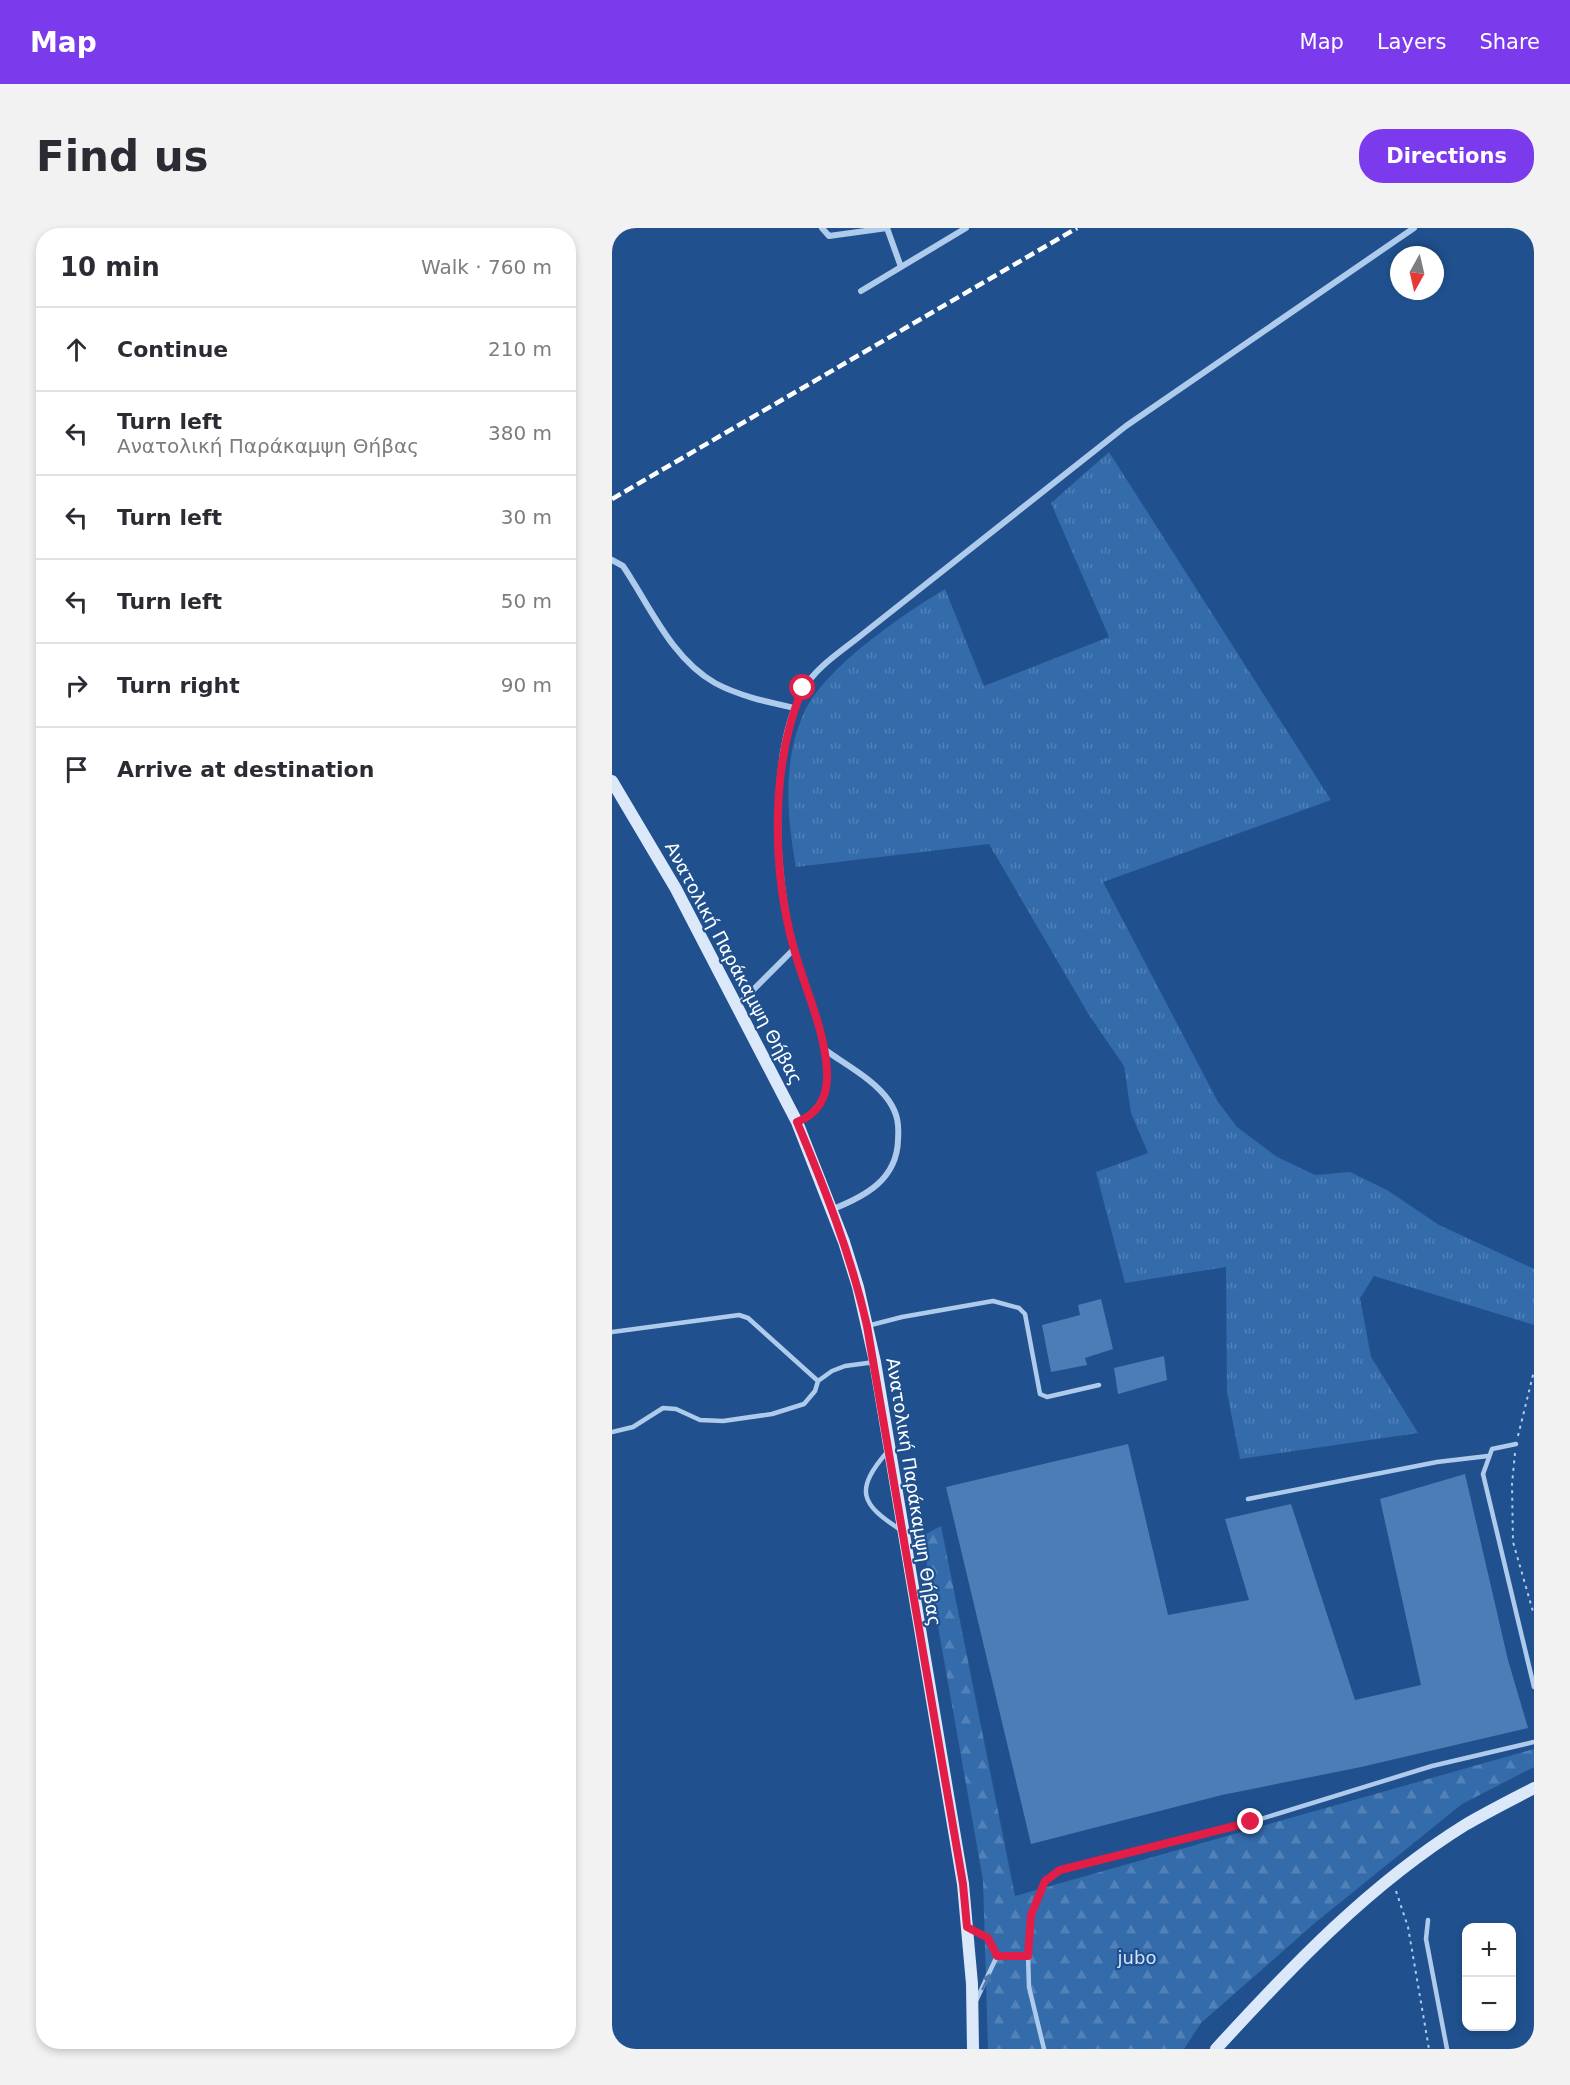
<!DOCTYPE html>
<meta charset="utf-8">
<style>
body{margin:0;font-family:"DejaVu Sans",sans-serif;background:#f2f2f3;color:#2b2b33}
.controls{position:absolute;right:18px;bottom:18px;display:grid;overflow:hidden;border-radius:12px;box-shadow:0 3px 9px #0003}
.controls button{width:54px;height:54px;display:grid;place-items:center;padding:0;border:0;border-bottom:2px solid #e1e1e2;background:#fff;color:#2b2b33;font:30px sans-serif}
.compass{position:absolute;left:778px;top:18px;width:54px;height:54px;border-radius:50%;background:#fff;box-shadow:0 3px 9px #0003;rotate:188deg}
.stop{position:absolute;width:18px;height:18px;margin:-14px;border:4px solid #e11d48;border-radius:50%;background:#fff}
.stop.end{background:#e11d48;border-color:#fff;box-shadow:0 2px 6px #0008}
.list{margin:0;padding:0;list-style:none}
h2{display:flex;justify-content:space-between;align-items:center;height:78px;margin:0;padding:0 24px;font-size:26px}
h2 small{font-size:20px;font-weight:400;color:#7c7c81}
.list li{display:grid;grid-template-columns:39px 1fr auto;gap:18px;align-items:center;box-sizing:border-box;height:84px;padding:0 24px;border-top:2px solid #e1e1e2}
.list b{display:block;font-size:22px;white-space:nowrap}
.list p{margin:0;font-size:20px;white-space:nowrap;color:#7c7c81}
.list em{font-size:20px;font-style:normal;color:#7c7c81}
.icon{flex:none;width:33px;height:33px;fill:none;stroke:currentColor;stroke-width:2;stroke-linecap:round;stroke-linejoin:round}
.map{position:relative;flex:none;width:922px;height:1821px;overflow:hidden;border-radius:24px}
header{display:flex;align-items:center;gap:36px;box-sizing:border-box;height:84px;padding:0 30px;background:#7c3aed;color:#fff}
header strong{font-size:28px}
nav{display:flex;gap:33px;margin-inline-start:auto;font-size:21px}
.intro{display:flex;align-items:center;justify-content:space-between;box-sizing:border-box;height:144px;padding:0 36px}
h1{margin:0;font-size:42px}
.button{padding:15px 27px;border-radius:24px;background:#7c3aed;color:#fff;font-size:21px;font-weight:700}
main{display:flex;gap:36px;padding:0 36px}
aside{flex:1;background:#fff;border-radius:24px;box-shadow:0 3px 9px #0003}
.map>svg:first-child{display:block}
.grass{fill:url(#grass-tufts)}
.forest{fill:url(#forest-firs)}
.building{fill:#4d7db7}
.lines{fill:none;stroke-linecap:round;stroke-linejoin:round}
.path{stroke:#afcbec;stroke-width:2;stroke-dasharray:3 4.5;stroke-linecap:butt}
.service{stroke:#afcbec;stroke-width:4.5}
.minor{stroke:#afcbec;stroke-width:6}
.secondary{stroke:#dbe8f9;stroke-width:12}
.rail{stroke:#fff;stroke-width:4.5;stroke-dasharray:10 4.5;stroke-linecap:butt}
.oneway{fill:#4b76aa}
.route{stroke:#e11d48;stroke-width:8}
.labels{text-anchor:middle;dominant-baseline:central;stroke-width:4.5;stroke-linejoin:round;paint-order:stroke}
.street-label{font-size:18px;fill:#fff;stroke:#20518e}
.park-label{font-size:18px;fill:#d4e5f9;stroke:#20518e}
</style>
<header>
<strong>Map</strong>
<nav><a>Map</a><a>Layers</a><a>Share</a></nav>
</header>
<div class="intro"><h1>Find us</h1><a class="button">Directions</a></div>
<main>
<aside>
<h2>10 min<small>Walk · 760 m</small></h2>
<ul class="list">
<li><svg class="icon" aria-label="ahead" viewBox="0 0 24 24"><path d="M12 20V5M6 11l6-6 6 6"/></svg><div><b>Continue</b></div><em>210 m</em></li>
<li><svg class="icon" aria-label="left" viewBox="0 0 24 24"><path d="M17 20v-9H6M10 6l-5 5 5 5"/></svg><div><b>Turn left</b><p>Ανατολική Παράκαμψη Θήβας</p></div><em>380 m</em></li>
<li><svg class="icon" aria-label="left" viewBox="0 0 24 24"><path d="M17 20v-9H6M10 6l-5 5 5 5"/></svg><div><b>Turn left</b></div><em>30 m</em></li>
<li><svg class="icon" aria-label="left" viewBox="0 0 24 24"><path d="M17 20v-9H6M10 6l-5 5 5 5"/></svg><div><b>Turn left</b></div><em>50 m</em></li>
<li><svg class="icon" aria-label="right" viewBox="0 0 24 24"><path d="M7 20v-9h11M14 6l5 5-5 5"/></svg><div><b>Turn right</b></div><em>90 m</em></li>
<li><svg class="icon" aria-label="arrive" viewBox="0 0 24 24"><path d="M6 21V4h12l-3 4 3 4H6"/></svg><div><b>Arrive at destination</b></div></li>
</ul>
</aside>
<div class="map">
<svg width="922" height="1821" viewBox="0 0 922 1821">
<defs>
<pattern id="grass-tufts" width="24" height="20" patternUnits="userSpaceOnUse" patternTransform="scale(1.5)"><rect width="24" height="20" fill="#346bab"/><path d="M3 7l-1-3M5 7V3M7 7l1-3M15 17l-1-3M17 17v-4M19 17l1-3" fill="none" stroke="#5281b8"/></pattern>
<pattern id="forest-firs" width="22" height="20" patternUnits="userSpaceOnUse" patternTransform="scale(1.5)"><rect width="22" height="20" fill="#346bab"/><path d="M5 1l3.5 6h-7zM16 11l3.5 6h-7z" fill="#5281b8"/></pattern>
</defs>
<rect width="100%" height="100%" fill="#20518e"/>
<path class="grass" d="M 497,224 L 719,572 L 491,654 L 606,874 L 625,899 L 665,929 L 703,947 L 738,944 L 775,962 L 827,997 L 922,1041 L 922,1097 L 762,1048 L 748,1070 L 759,1129 L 806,1205 L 628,1231 L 615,1164 L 614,1039 L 513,1055 L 484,944 L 536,925 L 519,885 L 512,838 L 477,787 L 377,616 L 184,639 C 175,590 170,533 192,485 C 212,440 290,387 333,361 L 372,458 L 497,409 L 439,275 Z"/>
<path class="forest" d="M 329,1298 L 403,1668 L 922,1521 L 922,1539 L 850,1576 L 704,1694 L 589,1795 L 572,1821 L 376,1821 L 371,1652 L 310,1308 Z"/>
<path class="building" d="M 489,1071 L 501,1121 L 473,1130 L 475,1137 L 439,1144 L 430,1097 L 468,1087 L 466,1077 Z
M 552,1128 L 555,1152 L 506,1166 L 502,1140 Z
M 516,1216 L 556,1387 L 637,1372 L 613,1291 L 679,1276 L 743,1472 L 809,1457 L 768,1271 L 853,1246 L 896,1432 L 916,1500 L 749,1539 L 610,1567 L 419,1616 L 334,1259 Z"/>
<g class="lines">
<path class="path" d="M 906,1208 L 922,1143
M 903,1225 L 900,1256 L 901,1314 L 922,1387
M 784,1663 L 796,1699 L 817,1821"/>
<path class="service" d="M 255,1098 L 290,1089 L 381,1073 L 407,1080 L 413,1086 L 428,1166 L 435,1169 L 487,1157
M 0,1104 L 127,1087 L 136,1090 L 206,1153
M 0,1204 L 21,1199 L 51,1180 L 64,1181 L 88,1192 L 111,1193 L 160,1186 L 192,1176 L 203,1163 L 206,1153 L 220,1143 L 233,1138 L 263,1134
M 904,1216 L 880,1221 L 871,1246 L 922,1459
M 276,1223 C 242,1262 248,1276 289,1302
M 636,1271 L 825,1234 L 876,1228
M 816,1692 L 814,1711 L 835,1821
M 357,1700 L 376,1710 L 385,1728 L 363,1775
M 385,1728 L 416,1728
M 432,1821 L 417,1759 L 416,1728 L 419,1687 L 433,1653 L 448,1642 L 639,1594 L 820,1538 L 922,1514"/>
<path class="minor" d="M 210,0 L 217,8 L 275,0
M 275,0 L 289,39
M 249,63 L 354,0
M 0,332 L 11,338 C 38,378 59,430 103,455 C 127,468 156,474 183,480
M 125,778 L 182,721
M 212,821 C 232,836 262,851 277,873 C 286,886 287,897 286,912 C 285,951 254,968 221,981
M 185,894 C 207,885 216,868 215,844 C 213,801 191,758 181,717 C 163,649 156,525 191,462 C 202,441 228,424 247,409 L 514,198 L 802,0"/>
<path class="secondary" d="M 0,553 L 64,661 L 185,894 L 232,1014 L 246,1059 L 263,1134 L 351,1656 L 360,1756 L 361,1821
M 604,1821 C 679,1739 758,1656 853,1597 C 875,1584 899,1572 922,1560"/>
<path class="rail" d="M 0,271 L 465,0"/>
</g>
<defs><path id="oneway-solid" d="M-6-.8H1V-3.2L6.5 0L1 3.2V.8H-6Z" transform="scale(1.5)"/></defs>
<use class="oneway" href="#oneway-solid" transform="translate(374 1754) rotate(-64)"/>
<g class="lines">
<path class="route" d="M 191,460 C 158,535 160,642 182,721 C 193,761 213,802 215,844 C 216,868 208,885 185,894 C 213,961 239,1027 255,1098 L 351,1656 L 355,1699 L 376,1710 L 385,1728 L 416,1728 L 419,1687 L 433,1653 L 448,1642 L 639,1594"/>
</g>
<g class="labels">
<g class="street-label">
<text transform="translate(122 735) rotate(62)">Ανατολική Παράκαμψη Θήβας</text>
<text transform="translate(302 1264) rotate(81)">Ανατολική Παράκαμψη Θήβας</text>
</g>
<g class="park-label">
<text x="525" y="1729">jubo</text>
</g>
</g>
</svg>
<div class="controls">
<button>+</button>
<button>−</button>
</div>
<svg class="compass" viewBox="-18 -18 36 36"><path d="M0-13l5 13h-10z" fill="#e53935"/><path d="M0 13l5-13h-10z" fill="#7c7c81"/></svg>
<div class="stop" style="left:191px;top:460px"></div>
<div class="stop end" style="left:639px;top:1594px"></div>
</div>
</main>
